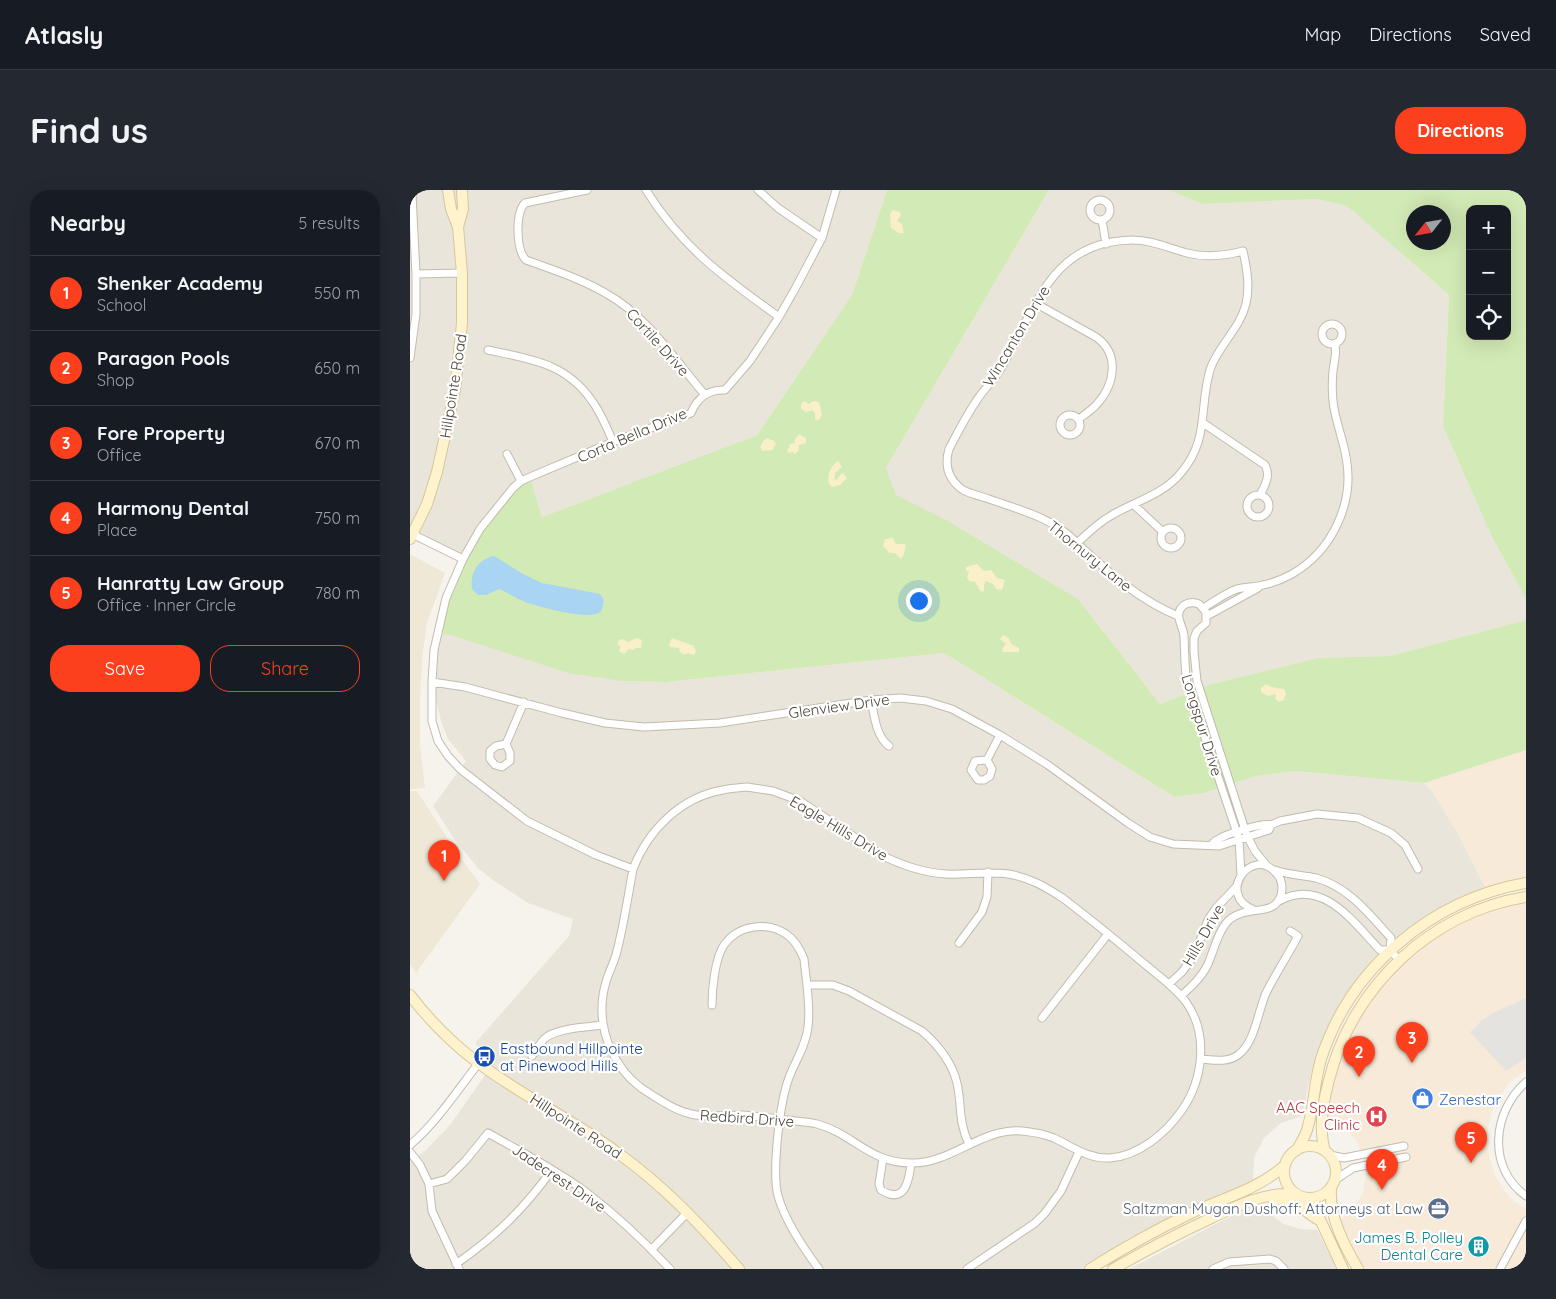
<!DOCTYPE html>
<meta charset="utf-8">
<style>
body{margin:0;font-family:Quicksand,sans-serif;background:#242831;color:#f1f3f6}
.controls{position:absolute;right:15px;top:15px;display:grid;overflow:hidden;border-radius:10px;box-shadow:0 5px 20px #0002}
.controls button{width:45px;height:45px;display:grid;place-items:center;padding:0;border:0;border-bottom:1px solid #363941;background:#171b24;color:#f1f3f6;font:25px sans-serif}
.compass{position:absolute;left:996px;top:15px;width:45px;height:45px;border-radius:50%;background:#171b24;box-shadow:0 5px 20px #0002;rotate:239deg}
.you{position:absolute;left:508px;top:410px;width:18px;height:18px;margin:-12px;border:4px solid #fff;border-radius:50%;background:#1a73e8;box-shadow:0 0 0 8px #1a73e833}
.badge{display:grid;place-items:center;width:32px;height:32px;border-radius:50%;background:#fc3f1d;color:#fff;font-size:16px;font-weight:700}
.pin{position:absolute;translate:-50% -41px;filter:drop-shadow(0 1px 2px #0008)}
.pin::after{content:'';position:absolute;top:26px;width:18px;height:15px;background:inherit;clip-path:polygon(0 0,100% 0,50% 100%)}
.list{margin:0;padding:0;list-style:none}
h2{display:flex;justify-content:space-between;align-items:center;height:65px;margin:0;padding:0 20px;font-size:21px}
h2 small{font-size:16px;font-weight:400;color:#9ea1a6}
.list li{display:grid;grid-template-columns:32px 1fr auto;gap:15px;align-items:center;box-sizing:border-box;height:75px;padding:0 20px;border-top:1px solid #363941}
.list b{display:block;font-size:19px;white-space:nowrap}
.list p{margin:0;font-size:16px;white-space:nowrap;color:#9ea1a6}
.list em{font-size:16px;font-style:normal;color:#9ea1a6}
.actions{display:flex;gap:10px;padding:15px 20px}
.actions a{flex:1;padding:11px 0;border:1px solid #fc3f1d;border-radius:20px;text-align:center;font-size:18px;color:#fc3f1d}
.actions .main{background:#fc3f1d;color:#fff}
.icon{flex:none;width:28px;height:28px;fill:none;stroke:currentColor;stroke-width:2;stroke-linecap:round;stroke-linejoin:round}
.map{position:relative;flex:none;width:1116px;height:1079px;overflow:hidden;border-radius:20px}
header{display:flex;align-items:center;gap:30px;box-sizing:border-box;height:70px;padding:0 25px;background:#171b24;border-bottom:1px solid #363941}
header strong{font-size:24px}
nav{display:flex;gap:28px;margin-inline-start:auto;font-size:18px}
.intro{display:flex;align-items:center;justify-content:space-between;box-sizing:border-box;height:120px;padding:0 30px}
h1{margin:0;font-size:35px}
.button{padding:12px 22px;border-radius:20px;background:#fc3f1d;color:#fff;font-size:18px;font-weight:700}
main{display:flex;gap:30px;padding:0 30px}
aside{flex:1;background:#171b24;border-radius:20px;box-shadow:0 5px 20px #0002}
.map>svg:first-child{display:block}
.residential{fill:#eae5da}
.commercial{fill:#f7ead8}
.education{fill:#efe8d6}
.green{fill:#d2eab5;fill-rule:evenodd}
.sand{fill:#f9efc9}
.parking{fill:#e5e3e0}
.water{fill:#a9d4f2}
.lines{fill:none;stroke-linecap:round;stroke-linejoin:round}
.street-casing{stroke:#c2bbae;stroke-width:9}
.secondary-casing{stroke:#d6c79b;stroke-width:12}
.street{stroke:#fff;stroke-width:7}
.secondary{stroke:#fff3cd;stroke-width:10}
.labels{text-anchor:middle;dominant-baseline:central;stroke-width:4.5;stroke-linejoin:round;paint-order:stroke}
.street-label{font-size:15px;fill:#4b4439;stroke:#fff}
.transit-label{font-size:15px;fill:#164399;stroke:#fff;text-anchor:start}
.shop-label{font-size:15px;fill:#366cbe;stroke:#fff;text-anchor:start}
.health-label{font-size:15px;fill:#be3a42;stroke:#fff;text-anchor:end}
.service-label{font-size:15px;fill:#4e5e75;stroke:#fff;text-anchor:end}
.culture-label{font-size:15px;fill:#0d838f;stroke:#fff;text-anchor:end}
</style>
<header>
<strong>Atlasly</strong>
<nav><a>Map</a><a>Directions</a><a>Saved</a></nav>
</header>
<div class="intro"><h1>Find us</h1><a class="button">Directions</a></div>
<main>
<aside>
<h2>Nearby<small>5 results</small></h2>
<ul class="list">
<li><span class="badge">1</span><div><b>Shenker Academy</b><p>School</p></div><em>550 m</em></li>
<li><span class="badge">2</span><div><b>Paragon Pools</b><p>Shop</p></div><em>650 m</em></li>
<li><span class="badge">3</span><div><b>Fore Property</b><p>Office</p></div><em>670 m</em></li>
<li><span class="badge">4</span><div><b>Harmony Dental</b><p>Place</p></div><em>750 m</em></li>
<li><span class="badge">5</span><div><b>Hanratty Law Group</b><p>Office · Inner Circle</p></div><em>780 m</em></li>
</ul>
<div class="actions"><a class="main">Save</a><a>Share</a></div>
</aside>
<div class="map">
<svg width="1116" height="1079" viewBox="0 0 1116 1079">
<rect width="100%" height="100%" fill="#f6f3ec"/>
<path class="residential" d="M 0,0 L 477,0 L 442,105 L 347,245 L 132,327 L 120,287 L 53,369 L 3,344 L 0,349 Z
M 639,0 L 759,0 L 792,14 L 907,9 L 937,16 L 1039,105 L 1033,236 L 1081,345 L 1116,409 L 1116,430 L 980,466 L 908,468 L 798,495 L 750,514 L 668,409 L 538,331 L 486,305 L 476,278 Z
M 26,444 L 41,445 L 211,491 L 256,492 L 534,463 L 764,607 L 794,603 L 846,586 L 886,581 L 1014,593 L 1022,601 L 1047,642 L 1076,699 L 1045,710 L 1022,722 L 1001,736 L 980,753 L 962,771 L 946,791 L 931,812 L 909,859 L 901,884 L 892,926 L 871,933 L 854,948 L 844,968 L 843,990 L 721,1047 L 672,1079 L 0,1079 L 0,972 L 15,961 L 40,935 L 85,871 L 66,855 L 66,852 L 159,746 L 163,729 L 118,713 L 84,691 L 68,678 L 45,650 L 23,616 L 56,571 L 38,549 L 31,531 L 22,492 Z
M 850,1011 L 860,1024 L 874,1034 L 890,1039 L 907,1040 L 927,1079 L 719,1079 Z"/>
<path class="commercial" d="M 1116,560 L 1116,689 L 1076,699 L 1047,642 L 1022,601 L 1014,593 Z
M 1116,711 L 1116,880 L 1099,893 L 1089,906 L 1082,921 L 1078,937 L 1077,953 L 1080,969 L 1085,985 L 1093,999 L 1104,1011 L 1116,1019 L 1116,1079 L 951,1079 L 928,1032 L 944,1018 L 953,1003 L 956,981 L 952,963 L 946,950 L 938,942 L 929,935 L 914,928 L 917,912 L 937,844 L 976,784 L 1033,741 L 1076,720 Z"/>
<path class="education" d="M 0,364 L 35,383 L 17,433 L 13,461 L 10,506 L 10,554 L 15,598 L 0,599 Z
M 0,601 L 7,601 L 47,663 L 70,694 L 6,783 L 0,775 Z"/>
<path class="green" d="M 477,0 L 639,0 L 476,278 L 486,305 L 538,331 L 668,409 L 750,514 L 798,495 L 908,468 L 980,466 L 1116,430 L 1116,560 L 1014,593 L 886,581 L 846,586 L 794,603 L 764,607 L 534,463 L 256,492 L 211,491 L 158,483 L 41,445 L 26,444 L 53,369 L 87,316 L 120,287 L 132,327 L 347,245 L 442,105 Z
M 759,0 L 1116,0 L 1116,409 L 1081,345 L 1033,236 L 1039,105 L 937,16 L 907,9 L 792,14 ZM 1060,19 L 1097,19 L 1097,146 L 1060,146 ZM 1004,22 L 1034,22 L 1034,52 L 1004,52 Z"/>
<path class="sand" d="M 483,20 L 490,22 L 491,25 L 487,31 L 492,34 L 494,43 L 489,43 L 481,38 L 480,24 Z
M 394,211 L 399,214 L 403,211 L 409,212 L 412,225 L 409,230 L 405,230 L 405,223 L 402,220 L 396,222 L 391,219 L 391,214 Z
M 389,244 L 396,248 L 396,253 L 389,255 L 389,260 L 385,264 L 383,262 L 378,263 L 377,259 L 379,258 L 380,254 L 385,253 L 385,249 Z
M 357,248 L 364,251 L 366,254 L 362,260 L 353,261 L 350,257 L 354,250 Z
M 428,271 L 432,277 L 426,282 L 424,289 L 427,290 L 430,285 L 433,283 L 437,288 L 430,295 L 422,297 L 419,294 C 416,286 421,275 428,271 Z
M 483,348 L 486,354 L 494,354 L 496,355 L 494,364 L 491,369 L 485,363 L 480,363 L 473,356 L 475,349 Z
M 567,374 L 574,381 L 581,380 L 587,388 L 595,390 L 592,400 L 586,399 L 583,394 L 576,391 L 574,394 L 574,401 L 571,402 L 565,392 L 559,391 L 557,387 L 559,382 L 556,380 L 556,377 Z
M 593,445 L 599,448 L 601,454 L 609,458 L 609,462 L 593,462 L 592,459 L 596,454 L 590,449 Z
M 227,448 L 232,450 L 231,458 L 226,458 L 223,460 L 219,459 L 214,464 L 210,462 L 209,460 L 211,457 L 207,454 L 209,450 L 213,449 L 218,452 Z
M 262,448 L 284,456 L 286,463 L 283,465 L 278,463 L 274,465 L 270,462 L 269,458 L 260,457 L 259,454 Z
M 856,494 L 861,497 L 874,499 L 876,503 L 874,510 L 869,512 L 865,509 L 866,504 L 858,506 L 851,502 L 851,498 Z"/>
<path class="parking" d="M 1116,808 L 1116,868 L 1096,881 L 1060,842 L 1072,830 L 1083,823 Z"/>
<path class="water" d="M 84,366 L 113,384 L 132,393 L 190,404 L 194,410 C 193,413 193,418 191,421 C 183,432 130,417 118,413 C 108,410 99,403 89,399 L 76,405 L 68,405 L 62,399 C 60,383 68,369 84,366 Z"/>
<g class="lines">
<defs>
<path id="street" d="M 177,0 L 115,13 C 105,23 106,60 116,70 C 143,80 172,89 197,104 C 238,127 265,170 295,205
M 236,0 C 272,58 315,88 369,127
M 348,0 L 368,18 L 412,48
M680 20a10 10 0 1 1 20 0a10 10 0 1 1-20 0Z
M 692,30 L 696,54
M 6,84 L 52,83
M 625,113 L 686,147 C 710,164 705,194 687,214 C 682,220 675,224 669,229
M912 144a10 10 0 1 1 20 0a10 10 0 1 1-20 0Z
M 78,160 C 120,169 156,173 182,211 C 191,223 197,238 203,252
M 0,168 L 6,124 L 6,84 L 2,4
M650 235a10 10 0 1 1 20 0a10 10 0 1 1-20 0Z
M 793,233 L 855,275 C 861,286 855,295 850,305
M 97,264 L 111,291
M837 316a11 11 0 1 1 22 0a11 11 0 1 1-22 0Z
M 724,315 L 753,342
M751 348a10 10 0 1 1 20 0a10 10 0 1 1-20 0Z
M 0,343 L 53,369
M 667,353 C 678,343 689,332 702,325 C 726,311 752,305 770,284 C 801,249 788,215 801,177 C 810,154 830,138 836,114 C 840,96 837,79 833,61 C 814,66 796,68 777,63 C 758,58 742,50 722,50 C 639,51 625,122 590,180 C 582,192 572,201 565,213 C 555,228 547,244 539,259 C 534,276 539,290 553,300 C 561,304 570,306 579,309 C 610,320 644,328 667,353 C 698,382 729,410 768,426
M 793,418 C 804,412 815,403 827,399 C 835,397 845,397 853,395 C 863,393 873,389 882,384 C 922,361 945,313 936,267 C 933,248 925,231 923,211 C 922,201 922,191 923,181 C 924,172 927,164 925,155
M 797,426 L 848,398
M 22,492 L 55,497 L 152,523 L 195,533 L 234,537 L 310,533 L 461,510 L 490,508 L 516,511 L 542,519 L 590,545 L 638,575 L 718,633 L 740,647 L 763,654 L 809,656 L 859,640 L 861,635 L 870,631 L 907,624 L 948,628 L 981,643 L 995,655 L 1008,679
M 461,510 C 464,524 466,547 479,556
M 96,554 L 86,556 L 80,561 L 80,569 L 85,575 L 92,577 L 100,571 L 100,563 L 96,554 L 114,512
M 577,570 L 565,571 L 561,580 L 568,590 L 574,590 L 580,586 L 582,579 L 577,570 L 590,545
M 337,597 L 363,601 L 390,611 L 473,666 C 492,675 514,683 536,684 C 556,685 577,681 598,684 C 619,687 636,697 654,709 C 680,729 706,750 731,771 C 746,784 764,796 776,812 C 799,844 793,890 772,920 C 756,943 729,966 700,968 C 678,969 663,957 644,948 C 634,944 622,942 612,941 C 571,938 542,973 503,973 C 460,974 444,944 407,934 C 400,932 393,932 385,931 C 367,929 349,926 331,925 C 314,925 298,928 281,924 C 267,921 255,913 242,905 C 228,897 215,885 207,871 C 192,847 188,818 196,792 C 199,781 205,771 207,761 C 214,734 218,706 223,679 C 238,640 271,607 313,600 C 321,598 329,598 337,597 Z
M 801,655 C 803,653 805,651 807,650 C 816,644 853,632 861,635
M 223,679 L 186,665 L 117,631 L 50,579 L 38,566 L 28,551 L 22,531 L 22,492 L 24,460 L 36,408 L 53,369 L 70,339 L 103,298 L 111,291 L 120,287 L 203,252 L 281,223 C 287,208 299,199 315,200 L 340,171 L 369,127 L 385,99 L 412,48 L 426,0
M 865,680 C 878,685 892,685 906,688 C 939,697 959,724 981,748 L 980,760 L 989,770
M 831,685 L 829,649 L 778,497 C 774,480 775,464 774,447 C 774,436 762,425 774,415 C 779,412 784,412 789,414 L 796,422 L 796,433 L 787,441 L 784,448 L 784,462 L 787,491 L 837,646 L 845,661 L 857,676
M 869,711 C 913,687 943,732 970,760 L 980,760
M 549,753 L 572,722 L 577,707 L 578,682
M 759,794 L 772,782 L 784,766 L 798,730 L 806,718 L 827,696
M 397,795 L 423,795 L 439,801 L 512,841 C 528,855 542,872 547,893 C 552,915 548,932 559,954
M 771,806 C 781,797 792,787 798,774 C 804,760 808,741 819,730 C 837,714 864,728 871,705 C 873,697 872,689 866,683 C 842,655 805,705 844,720
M 302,815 C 302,799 305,768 314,755 C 328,735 357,731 376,744 C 385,750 390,759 394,769 C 396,789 401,818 398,837 C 395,861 381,876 376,897 C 369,922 362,983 368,1006 C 375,1030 394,1059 409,1079
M 632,828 L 698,744
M 122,866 C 126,860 130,854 134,849 C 146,838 177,837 193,835
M 791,869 C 803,870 817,873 828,865 C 845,853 848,821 856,803 C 866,783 878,765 888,746 L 880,741
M 1116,892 C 1082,922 1077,978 1116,1006
M 0,955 C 27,932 46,902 68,874
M 0,962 L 10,975 L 19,994 L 22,1021 L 49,1079
M 920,965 L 934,968 L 994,956
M 473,968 L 469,994 L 471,1000 C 495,1015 499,991 501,973
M 925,990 L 943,978 L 996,967
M 19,994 L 37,989 L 56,970 L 78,943 C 111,962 145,979 176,1002 C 206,1025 234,1051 260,1079
M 242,1059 L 278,1022
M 46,1074 C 86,1046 113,1020 142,980
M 557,1079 L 625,1033 L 635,1023 L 651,1001 L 669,962
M 803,1079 L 819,1072 L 860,1069 L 866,1071 L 874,1079
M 1090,1079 L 1116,1031"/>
<path id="secondary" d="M 38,0 L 41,19 L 48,37
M 0,349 L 17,314 L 27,282 L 45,200 L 52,133 L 52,83 L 48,37 L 53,19 L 52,0
M 0,805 C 19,830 42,853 67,872 C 112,906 163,930 208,963 C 254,996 292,1036 329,1079
M874 982a26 26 0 1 1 52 0a26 26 0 1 1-52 0Z
M 887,960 C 890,954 895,947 897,940 C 904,917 904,893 911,869 C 941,777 1021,710 1116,693
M 915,961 C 908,938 913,912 919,890 C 942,797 1021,722 1116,707
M 921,998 C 919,1027 934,1055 948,1079
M 862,1008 L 886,1014 L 907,1029
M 893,1008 L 907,1023 L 933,1079
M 680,1079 C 713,1058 746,1040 781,1023 C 813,1008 847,1000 874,976
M 703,1079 C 733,1062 763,1046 795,1031 C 824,1017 852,1002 885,1004"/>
</defs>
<use href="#street" class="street-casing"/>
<use href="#secondary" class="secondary-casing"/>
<use href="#street" class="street"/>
<use href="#secondary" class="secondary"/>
</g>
<defs>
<symbol id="bus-disc" viewBox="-11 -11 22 22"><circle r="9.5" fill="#1a4fb4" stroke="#fff"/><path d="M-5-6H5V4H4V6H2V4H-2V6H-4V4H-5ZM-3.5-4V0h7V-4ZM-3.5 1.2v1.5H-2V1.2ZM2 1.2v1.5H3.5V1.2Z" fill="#fff"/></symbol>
<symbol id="shop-disc" viewBox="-11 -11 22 22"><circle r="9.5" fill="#3f7fe0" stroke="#fff"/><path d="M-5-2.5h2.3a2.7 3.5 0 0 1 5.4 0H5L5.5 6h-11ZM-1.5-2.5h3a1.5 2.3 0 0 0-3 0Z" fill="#fff"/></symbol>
<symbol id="hospital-disc" viewBox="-11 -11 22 22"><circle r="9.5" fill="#e0444e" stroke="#fff"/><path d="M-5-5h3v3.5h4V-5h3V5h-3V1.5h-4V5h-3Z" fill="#fff"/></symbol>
<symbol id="office-disc" viewBox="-11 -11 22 22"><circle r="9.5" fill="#5c6f8a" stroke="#fff"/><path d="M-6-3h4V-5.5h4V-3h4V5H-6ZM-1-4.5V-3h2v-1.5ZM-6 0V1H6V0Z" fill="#fff"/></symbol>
<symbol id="building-disc" viewBox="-11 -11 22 22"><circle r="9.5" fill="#0f9aa8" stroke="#fff"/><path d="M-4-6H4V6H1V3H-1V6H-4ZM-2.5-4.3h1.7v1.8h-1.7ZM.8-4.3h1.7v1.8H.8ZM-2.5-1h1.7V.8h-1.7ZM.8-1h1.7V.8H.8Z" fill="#fff"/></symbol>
</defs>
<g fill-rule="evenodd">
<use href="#bus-disc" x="62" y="854" width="25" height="25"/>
<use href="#shop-disc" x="1000" y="896" width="25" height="25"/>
<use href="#hospital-disc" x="954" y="914" width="25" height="25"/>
<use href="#office-disc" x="1016" y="1006" width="25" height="25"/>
<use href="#building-disc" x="1056" y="1044" width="25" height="25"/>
</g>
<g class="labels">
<g class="street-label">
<text transform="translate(606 146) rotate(-59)">Wincanton Drive</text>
<text transform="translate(248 152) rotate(48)">Cortile Drive</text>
<text transform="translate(43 196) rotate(-81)">Hillpointe Road</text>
<text transform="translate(222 245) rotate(-23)">Corta Bella Drive</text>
<text transform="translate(680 366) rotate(39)">Thornury Lane</text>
<text transform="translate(429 516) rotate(-8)">Glenview Drive</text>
<text transform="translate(792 535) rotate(73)">Longspur Drive</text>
<text transform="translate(429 638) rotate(31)">Eagle Hills Drive</text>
<text transform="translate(793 745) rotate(-60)">Hills Drive</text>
<text transform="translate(337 928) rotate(4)">Redbird Drive</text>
<text transform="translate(166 936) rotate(33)">Hillpointe Road</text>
<text transform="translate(149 988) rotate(34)">Jadecrest Drive</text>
</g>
<g class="transit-label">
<text x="90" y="858">Eastbound Hillpointe<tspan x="90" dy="17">at Pinewood Hills</tspan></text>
</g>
<g class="shop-label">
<text x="1029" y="909">Zenestar</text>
</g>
<g class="health-label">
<text x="950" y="917">AAC Speech<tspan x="950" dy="17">Clinic</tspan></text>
</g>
<g class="service-label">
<text x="1013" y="1018">Saltzman Mugan Dushoff: Attorneys at Law</text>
</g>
<g class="culture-label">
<text x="1053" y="1047">James B. Polley<tspan x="1053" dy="17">Dental Care</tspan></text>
</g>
</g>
</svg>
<div class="controls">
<button>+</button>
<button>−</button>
<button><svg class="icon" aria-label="locate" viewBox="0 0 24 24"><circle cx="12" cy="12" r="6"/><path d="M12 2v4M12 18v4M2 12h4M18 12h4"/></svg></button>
</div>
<svg class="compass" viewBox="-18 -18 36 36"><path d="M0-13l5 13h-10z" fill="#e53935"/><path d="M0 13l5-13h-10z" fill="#9ea1a6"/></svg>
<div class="you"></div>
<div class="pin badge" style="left:34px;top:691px">1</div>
<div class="pin badge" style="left:949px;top:887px">2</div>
<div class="pin badge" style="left:1002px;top:873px">3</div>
<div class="pin badge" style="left:972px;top:1000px">4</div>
<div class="pin badge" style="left:1061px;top:973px">5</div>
</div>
</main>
